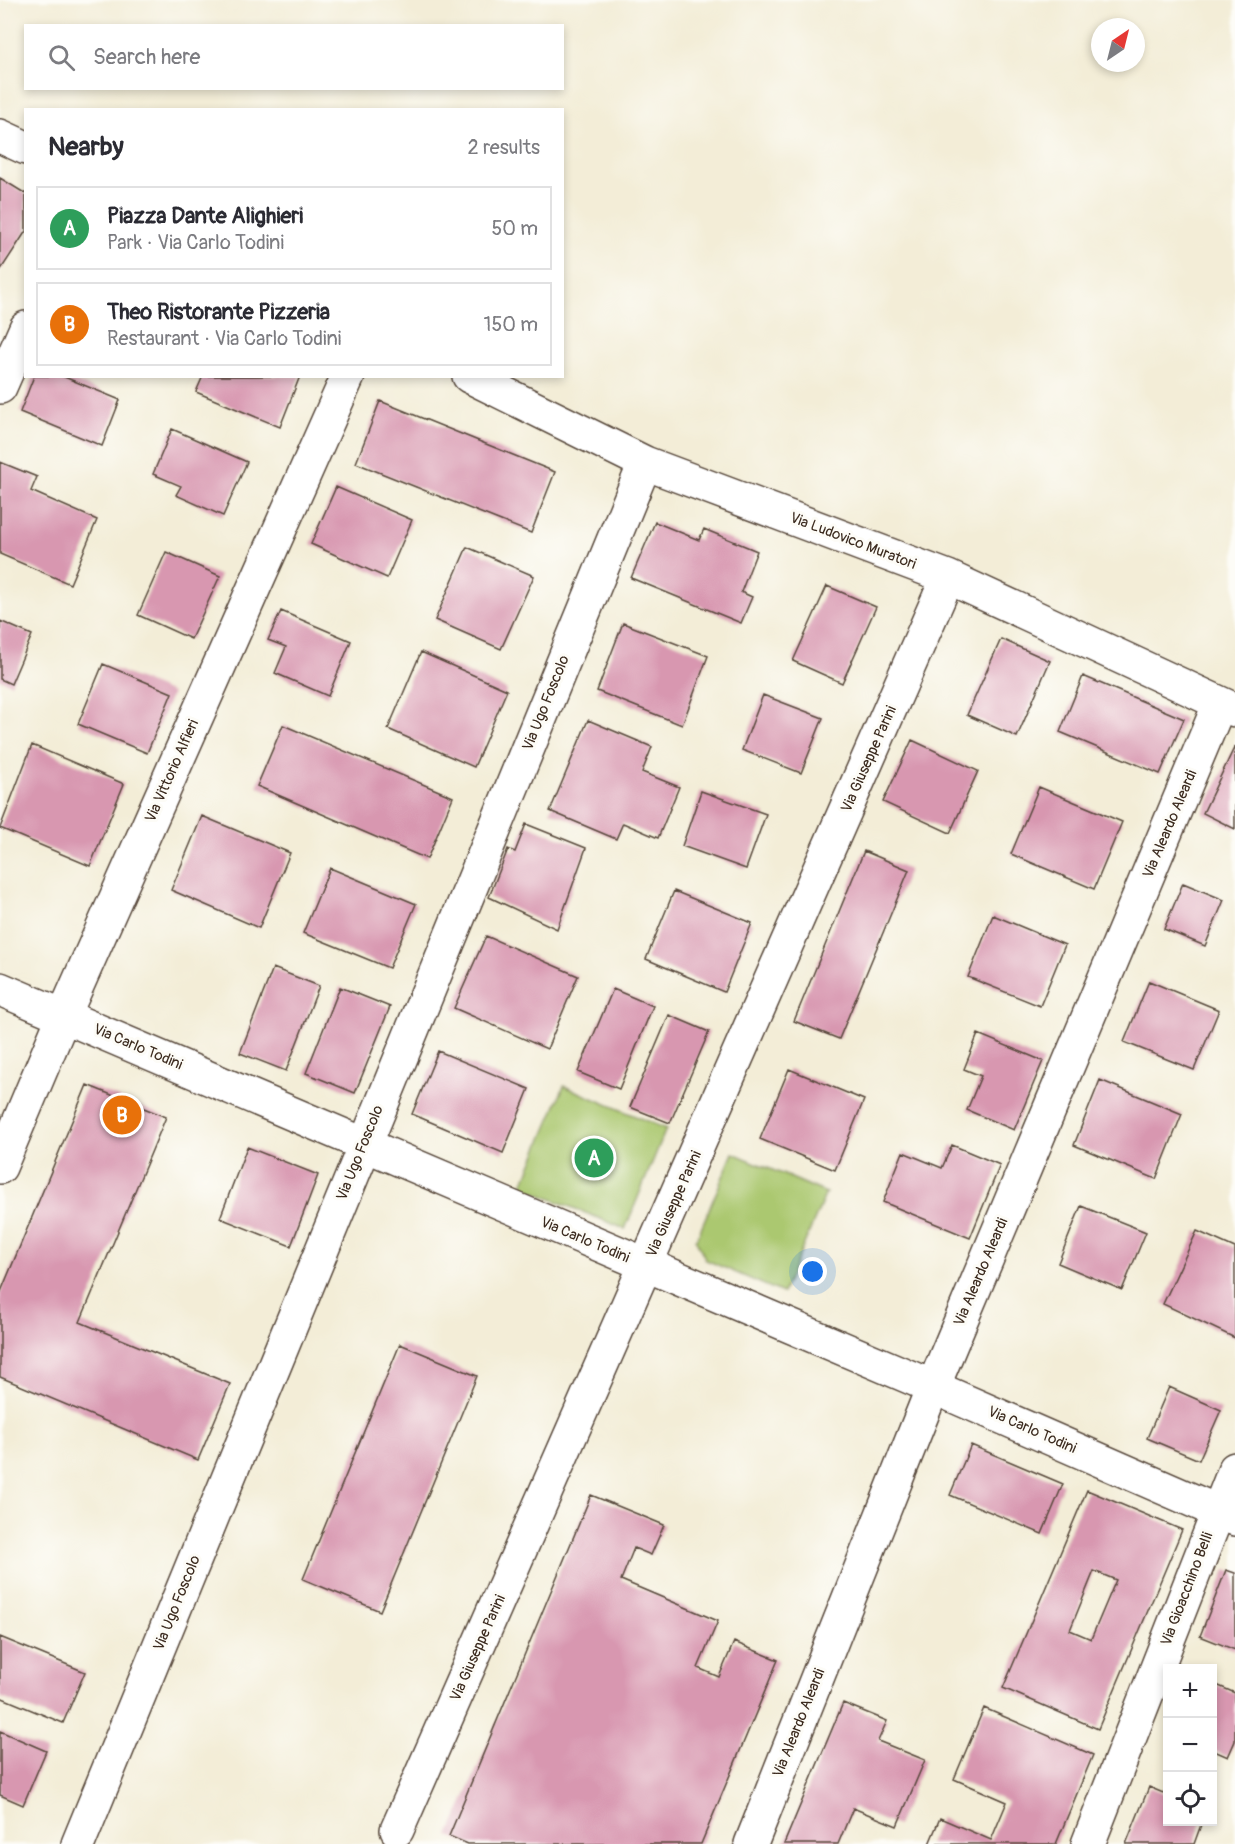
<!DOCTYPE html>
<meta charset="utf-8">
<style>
body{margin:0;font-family:Pangolin,sans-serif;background:#f2f2f3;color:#2b2b33}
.controls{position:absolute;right:18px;bottom:18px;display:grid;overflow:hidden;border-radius:0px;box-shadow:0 3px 9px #0003}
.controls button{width:54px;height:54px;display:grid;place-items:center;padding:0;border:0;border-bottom:2px solid #e1e1e2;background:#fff;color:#2b2b33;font:30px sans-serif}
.compass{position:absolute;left:1091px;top:18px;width:54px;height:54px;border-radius:50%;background:#fff;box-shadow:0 3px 9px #0003;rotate:35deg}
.you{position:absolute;left:813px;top:1272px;width:21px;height:21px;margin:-15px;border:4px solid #fff;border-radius:50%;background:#1a73e8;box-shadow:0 0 0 9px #1a73e833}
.badge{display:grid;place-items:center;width:39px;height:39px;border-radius:50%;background:#1f6fb2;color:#fff;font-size:20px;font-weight:700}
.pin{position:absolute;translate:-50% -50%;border:3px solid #fff;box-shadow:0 2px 6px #0006}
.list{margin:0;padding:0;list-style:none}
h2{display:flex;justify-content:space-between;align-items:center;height:78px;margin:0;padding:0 24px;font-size:26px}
h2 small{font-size:20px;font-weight:400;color:#7c7c81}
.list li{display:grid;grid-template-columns:39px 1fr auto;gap:18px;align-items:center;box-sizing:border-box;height:84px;margin:0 12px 12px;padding:0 12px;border:2px solid #e1e1e2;border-radius:0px}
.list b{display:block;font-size:22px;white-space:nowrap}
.list p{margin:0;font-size:20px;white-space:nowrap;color:#7c7c81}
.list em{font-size:20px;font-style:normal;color:#7c7c81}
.icon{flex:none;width:33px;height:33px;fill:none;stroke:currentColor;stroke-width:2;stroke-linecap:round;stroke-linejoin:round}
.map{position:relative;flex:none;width:1235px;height:1844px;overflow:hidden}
.search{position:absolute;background:#fff;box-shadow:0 3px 9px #0003;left:24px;top:24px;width:540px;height:66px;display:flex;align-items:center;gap:15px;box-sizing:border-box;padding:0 21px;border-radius:0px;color:#7c7c81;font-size:22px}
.panel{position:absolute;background:#fff;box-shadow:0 3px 9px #0003;left:24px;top:108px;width:540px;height:270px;border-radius:0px}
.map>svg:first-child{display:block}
.green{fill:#abc86f;stroke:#737946;stroke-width:1.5}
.building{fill:#d897b0;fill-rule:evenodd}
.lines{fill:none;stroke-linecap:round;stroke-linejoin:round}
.minor-casing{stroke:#57473a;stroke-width:36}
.minor{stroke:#fff;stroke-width:33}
.labels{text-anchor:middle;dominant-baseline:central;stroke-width:6;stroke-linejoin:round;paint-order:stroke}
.street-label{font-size:15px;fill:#3b2a1e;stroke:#fdfcf7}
</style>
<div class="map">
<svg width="1235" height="1844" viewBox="0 0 1235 1844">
<rect width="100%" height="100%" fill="#fdfcf7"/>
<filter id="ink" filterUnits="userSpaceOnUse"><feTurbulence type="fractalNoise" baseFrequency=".0167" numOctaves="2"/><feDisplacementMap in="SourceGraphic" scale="12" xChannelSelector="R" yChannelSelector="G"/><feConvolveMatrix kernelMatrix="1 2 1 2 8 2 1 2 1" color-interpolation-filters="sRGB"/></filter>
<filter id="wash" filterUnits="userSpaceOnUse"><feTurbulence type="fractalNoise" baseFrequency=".008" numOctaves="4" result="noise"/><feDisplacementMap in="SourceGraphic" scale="24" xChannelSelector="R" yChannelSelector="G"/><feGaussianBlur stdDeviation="1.35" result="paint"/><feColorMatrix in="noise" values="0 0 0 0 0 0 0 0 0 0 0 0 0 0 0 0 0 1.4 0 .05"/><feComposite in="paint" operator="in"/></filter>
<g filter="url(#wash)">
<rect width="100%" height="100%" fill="#f3edd7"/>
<path class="green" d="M 564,1086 L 666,1129 L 625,1229 L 522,1187 Z
M 733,1153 L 826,1193 L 783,1293 L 706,1260 L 696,1240 Z"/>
<g id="blocks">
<path class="building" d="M 0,178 L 26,194 L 26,231 L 0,271 Z
M 34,376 L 62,376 L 120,400 L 102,446 L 20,412 Z
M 203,376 L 300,376 L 280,427 L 196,392 Z
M 380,401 L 555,472 L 531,533 L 356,463 Z
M 172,429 L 247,462 L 223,516 L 176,495 L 181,486 L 153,474 Z
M 0,462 L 37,477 L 31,491 L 97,520 L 70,584 L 0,554 Z
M 336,487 L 412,520 L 387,578 L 311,544 Z
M 655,522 L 699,540 L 704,529 L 757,551 L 741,592 L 752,597 L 741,623 L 631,578 Z
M 467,547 L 534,576 L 501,649 L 435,620 Z
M 166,552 L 220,576 L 191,639 L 138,615 Z
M 827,586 L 876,607 L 842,683 L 793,661 Z
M 281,611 L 351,641 L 328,696 L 275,673 L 286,647 L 268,640 Z
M 0,621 L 32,635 L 11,684 L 0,679 Z
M 623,623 L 708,656 L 682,725 L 597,691 Z
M 1001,639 L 1050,661 L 1017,737 L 967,715 Z
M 421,652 L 507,690 L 474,767 L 388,729 Z
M 103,664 L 172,693 L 147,753 L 78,724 Z
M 1083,676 L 1184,719 L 1160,774 L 1060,732 Z
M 763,695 L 823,718 L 801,773 L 742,750 Z
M 588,720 L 652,747 L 642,772 L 679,787 L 658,838 L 623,823 L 616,839 L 550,811 Z
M 283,725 L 453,797 L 427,859 L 257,786 Z
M 912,740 L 978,771 L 950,833 L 883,802 Z
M 32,745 L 124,784 L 90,866 L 0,828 Z
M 1235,746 L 1235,829 L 1203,813 Z
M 1039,787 L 1122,822 L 1094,889 L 1011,854 Z
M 701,791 L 766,814 L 746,869 L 682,846 Z
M 202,816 L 290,853 L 259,928 L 171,890 Z
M 526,824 L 586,848 L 557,929 L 489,897 L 508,849 L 515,852 Z
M 864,851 L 909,870 L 839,1039 L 794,1021 Z
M 330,868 L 416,904 L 389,968 L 303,933 Z
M 1183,883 L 1224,900 L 1205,946 L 1164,929 Z
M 674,891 L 752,923 L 724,992 L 646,959 Z
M 993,915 L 1065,945 L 1040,1006 L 968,977 Z
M 486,936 L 578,976 L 547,1049 L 454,1008 Z
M 273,968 L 319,986 L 286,1071 L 240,1053 Z
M 1149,981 L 1219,1010 L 1194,1070 L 1124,1042 Z
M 340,987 L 390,1007 L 355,1093 L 306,1073 Z
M 613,989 L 653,1006 L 619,1089 L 578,1072 Z
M 669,1015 L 709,1032 L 670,1123 L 630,1107 Z
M 978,1034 L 1043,1061 L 1014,1130 L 967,1110 L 981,1076 L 964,1069 Z
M 438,1051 L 529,1089 L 503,1153 L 412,1114 Z
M 789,1069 L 864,1100 L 835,1170 L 760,1139 Z
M 1100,1080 L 1182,1114 L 1156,1179 L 1074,1145 Z
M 87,1085 L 166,1117 L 80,1322 L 230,1384 L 198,1460 L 0,1377 L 0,1294 Z
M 952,1145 L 1000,1165 L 970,1238 L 883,1202 L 903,1152 L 942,1168 Z
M 247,1147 L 318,1175 L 291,1246 L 220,1218 Z
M 1081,1206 L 1146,1232 L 1122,1290 L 1058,1263 Z
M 1197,1231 L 1235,1248 L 1235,1338 L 1163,1304 Z
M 400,1344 L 477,1376 L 380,1611 L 303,1579 Z
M 1169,1387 L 1221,1410 L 1199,1460 L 1147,1438 Z
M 971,1445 L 1063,1484 L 1042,1534 L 950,1495 Z
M 1087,1490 L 1182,1530 L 1098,1729 L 1003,1688 ZM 1094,1571 L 1116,1580 L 1091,1639 L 1070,1630 Z
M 591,1495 L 664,1525 L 651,1555 L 634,1548 L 621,1580 L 718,1621 L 698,1668 L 719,1677 L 734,1642 L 778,1660 L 701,1844 L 468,1844 L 449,1836 Z
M 1226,1570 L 1235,1573 L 1235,1650 L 1200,1636 Z
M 0,1637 L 85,1672 L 63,1723 L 0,1697 Z
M 1212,1683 L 1235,1693 L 1235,1741 L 1228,1757 L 1212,1750 Z
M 843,1703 L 887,1721 L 878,1741 L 925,1760 L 897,1826 L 853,1808 L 838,1844 L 784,1844 Z
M 984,1708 L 1093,1755 L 1056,1844 L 929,1844 L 940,1818 L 991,1840 L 1007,1802 L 954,1779 Z
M 0,1731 L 46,1751 L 23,1805 L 0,1795 Z
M 1149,1787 L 1168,1795 L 1168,1822 L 1202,1822 L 1194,1844 L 1126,1844 Z"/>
</g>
</g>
<g filter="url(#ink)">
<use href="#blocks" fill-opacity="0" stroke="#57473a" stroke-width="1.5"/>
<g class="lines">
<defs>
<path id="minor" d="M 0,136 L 26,148
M 469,376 L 645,463 L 948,577 L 1235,710
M 0,387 L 26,328
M 0,989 L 933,1387 L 1235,1519
M 0,1167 L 64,1015 L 348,376
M 397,1830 L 948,577
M 78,1844 L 645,463
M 751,1844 L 933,1387 L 1220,703
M 1088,1844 L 1235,1469"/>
</defs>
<use href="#minor" class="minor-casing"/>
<use href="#minor" class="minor"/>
</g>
</g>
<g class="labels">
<g class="street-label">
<text transform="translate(853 541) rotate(21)">Via Ludovico Muratori</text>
<text transform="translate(546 703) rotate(-68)">Via Ugo Foscolo</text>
<text transform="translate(869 759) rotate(-66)">Via Giuseppe Parini</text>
<text transform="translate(172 771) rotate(-66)">Via Vittorio Alfieri</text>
<text transform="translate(1170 824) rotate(-67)">Via Aleardo Aleardi</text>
<text transform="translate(138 1047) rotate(23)">Via Carlo Todini</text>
<text transform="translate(360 1153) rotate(-68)">Via Ugo Foscolo</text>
<text transform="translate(674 1204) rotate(-66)">Via Giuseppe Parini</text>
<text transform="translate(585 1240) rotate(23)">Via Carlo Todini</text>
<text transform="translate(981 1272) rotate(-67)">Via Aleardo Aleardi</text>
<text transform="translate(1032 1430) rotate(24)">Via Carlo Todini</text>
<text transform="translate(1187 1589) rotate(-69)">Via Gioacchino Belli</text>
<text transform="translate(177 1603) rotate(-68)">Via Ugo Foscolo</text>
<text transform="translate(478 1648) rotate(-66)">Via Giuseppe Parini</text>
<text transform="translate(799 1723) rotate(-68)">Via Aleardo Aleardi</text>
</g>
</g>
</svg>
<div class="controls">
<button>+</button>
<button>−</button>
<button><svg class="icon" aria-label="locate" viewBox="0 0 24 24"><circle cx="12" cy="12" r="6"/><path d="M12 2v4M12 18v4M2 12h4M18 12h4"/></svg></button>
</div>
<svg class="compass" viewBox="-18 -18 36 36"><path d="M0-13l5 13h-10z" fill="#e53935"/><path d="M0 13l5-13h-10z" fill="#7c7c81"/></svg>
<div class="you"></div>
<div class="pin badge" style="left:594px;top:1158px;background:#2e9e5b">A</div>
<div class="pin badge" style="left:122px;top:1115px;background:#e8710a">B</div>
<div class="search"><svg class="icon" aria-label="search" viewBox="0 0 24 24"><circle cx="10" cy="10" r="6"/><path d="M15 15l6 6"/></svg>Search here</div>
<section class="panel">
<h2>Nearby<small>2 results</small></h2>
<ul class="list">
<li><span class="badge" style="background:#2e9e5b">A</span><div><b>Piazza Dante Alighieri</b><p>Park · Via Carlo Todini</p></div><em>50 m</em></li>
<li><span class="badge" style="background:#e8710a">B</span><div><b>Theo Ristorante Pizzeria</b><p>Restaurant · Via Carlo Todini</p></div><em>150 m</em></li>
</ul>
</section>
</div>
